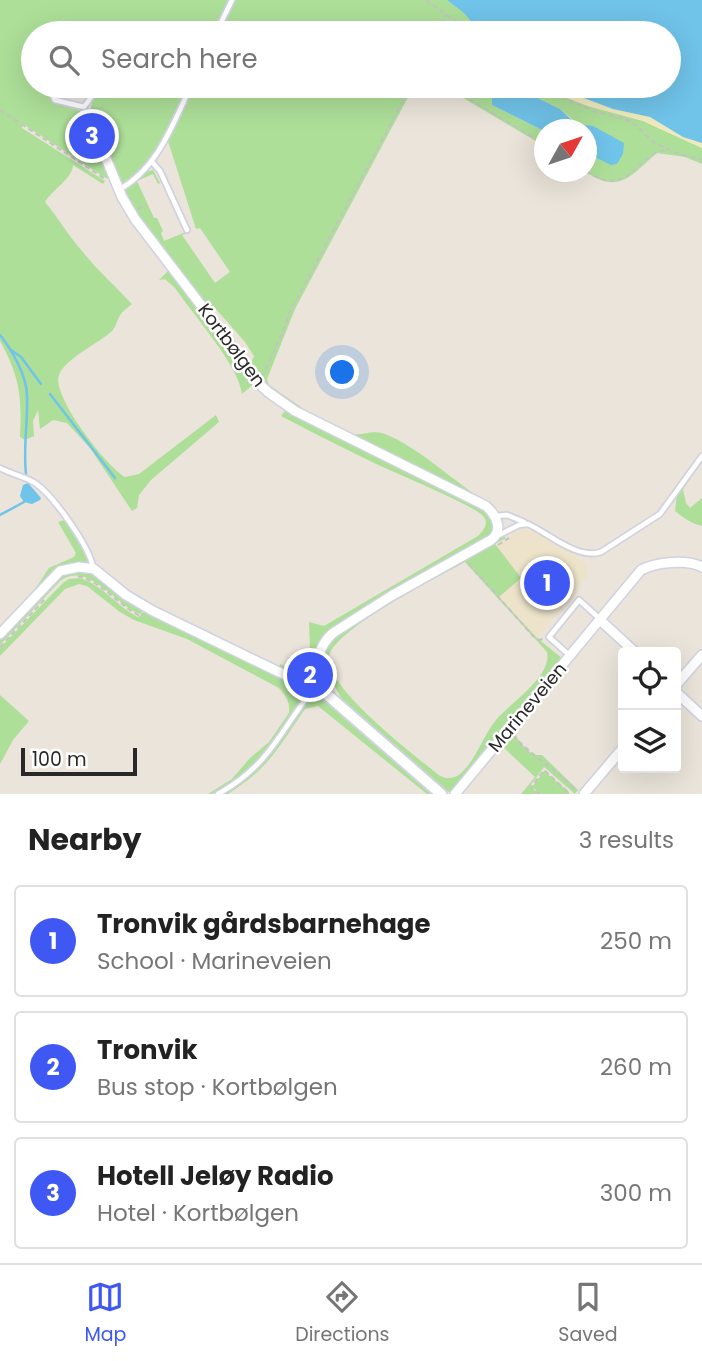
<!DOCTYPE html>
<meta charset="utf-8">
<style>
body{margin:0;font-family:Poppins,sans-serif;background:#f6f6f6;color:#222}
.controls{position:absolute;right:21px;bottom:21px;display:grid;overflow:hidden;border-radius:7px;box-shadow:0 7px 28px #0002}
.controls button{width:63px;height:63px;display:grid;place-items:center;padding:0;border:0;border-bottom:2px solid #e0e0e0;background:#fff;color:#222;font:35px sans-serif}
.compass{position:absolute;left:534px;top:119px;width:63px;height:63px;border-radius:50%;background:#fff;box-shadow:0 7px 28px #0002;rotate:50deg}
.scale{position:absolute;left:21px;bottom:18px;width:116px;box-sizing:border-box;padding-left:7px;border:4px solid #282828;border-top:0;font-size:19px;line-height:24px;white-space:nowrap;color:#282828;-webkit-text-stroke:5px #fff;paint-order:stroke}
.you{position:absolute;left:343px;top:373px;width:24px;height:24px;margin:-18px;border:5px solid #fff;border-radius:50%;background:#1a73e8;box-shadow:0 0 0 10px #1a73e833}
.badge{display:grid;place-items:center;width:46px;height:46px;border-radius:50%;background:#3f57f3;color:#fff;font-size:23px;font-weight:700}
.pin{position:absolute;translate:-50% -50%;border:4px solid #fff;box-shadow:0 2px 7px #0006}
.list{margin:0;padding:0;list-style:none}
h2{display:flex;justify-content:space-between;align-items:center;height:91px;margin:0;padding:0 28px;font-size:30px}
h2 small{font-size:23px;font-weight:400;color:#767676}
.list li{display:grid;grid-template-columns:46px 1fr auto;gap:21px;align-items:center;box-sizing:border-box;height:112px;margin:0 14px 14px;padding:0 14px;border:2px solid #e0e0e0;border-radius:7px}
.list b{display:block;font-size:26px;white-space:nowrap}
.list p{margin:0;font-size:23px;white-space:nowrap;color:#767676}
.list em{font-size:23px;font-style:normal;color:#767676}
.icon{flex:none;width:38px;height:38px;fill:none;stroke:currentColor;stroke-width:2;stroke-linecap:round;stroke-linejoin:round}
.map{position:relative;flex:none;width:702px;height:794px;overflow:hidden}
.search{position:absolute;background:#fff;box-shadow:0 7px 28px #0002;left:21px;right:21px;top:21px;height:77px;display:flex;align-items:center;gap:18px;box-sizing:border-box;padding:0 24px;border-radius:38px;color:#767676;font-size:26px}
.sheet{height:469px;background:#fff}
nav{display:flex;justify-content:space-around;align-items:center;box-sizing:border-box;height:98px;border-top:2px solid #e0e0e0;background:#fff;font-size:19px;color:#767676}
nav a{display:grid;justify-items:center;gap:4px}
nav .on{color:#3f57f3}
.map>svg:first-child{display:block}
.education{fill:#ece3ca}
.green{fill:#addf98;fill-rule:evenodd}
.sand{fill:#efeabe}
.water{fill:#70c3e9}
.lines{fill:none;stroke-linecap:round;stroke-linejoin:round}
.stream{stroke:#70c3e9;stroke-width:2.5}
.service-casing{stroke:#d0d2e1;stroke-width:8}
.minor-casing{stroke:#d0d2e1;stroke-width:12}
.tertiary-casing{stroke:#d0d2e1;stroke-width:14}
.path{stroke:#c3c3c3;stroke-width:2;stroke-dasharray:5 3.5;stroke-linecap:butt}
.service{stroke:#fff;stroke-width:4.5}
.minor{stroke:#fff;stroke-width:9}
.tertiary{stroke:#fff;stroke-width:10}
.labels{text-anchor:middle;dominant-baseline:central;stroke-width:5;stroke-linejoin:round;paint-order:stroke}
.street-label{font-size:18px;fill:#282828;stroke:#fff}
</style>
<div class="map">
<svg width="702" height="794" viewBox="0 0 702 794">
<rect width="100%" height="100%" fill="#eae4da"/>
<path class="education" d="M 527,526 L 571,550 L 587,566 L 587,577 L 578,585 L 578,590 L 537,638 L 499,596 L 495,544 Z"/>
<path class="green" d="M 0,0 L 230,0 L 214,33 L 33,33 L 33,86 L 45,86 C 49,108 70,102 84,114 L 110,177 L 109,179 L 104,177 L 23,124 L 22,128 L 105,181 L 103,184 L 73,165 C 73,178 52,190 45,202 C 59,219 68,235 82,251 C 97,270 115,286 132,304 C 128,307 123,311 120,315 C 117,320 116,326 113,330 C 100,343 65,358 59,375 C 51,396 107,467 125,477 L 139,474 L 216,415 L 219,422 L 151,480 L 139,495 L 137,508 L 132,511 L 90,448 L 67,423 L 53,420 L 40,429 L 38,410 L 33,421 L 34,436 L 25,440 L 20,437 C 22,397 20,377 0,341 Z
M 233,0 L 447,0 L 465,14 L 480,33 L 217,33 Z
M 102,86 L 189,86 C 172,122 158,160 124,184 L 120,184 L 90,114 L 92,101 Z
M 192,86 L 414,86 L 295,309 L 267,379 L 269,385 L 314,416 L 350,434 C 362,436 370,430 382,433 C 413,443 451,479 479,497 L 477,499 L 284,401 L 249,368 L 254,356 L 245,342 L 215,308 L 208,310 L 123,195 C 128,185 142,172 153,170 L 160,183 L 158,184 L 153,174 L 137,181 L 154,218 L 157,218 L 163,231 L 161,233 L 164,241 L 186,232 L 188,233 L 182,235 L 215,283 L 230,272 L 200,228 L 196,229 L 168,141 Z
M 443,86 L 499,86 L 495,90 L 492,105 L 544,131 L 544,146 Z
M 513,86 L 536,86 L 588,106 L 643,121 L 702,148 L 702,164 L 685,157 L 657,153 C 631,175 620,195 586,172 L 587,153 L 614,165 L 584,126 L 581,129 L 576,129 L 578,124 L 560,109 Z
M 170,269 L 255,383 L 242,394 C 239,366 192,313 175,288 L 165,279 L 159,280 Z
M 287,408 L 483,506 L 495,525 L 493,535 L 344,622 L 310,669 L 301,675 L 279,667 L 280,664 L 300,673 L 310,650 L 309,622 L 324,626 L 478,536 C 483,531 489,524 484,517 C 475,505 387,470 368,460 C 339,446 310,431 281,416 Z
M 702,459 L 683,490 L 686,503 L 690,508 L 702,498 L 702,526 C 690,523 684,518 675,511 L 677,494 Z
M 65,520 L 88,556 L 90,565 L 68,565 L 0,630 L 0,627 L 33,592 L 49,568 L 74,557 L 76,553 L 58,522 Z
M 502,535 L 506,538 L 495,544 L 521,578 L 499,597 L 537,638 L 563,659 L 450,792 L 444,790 L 341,698 L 332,681 L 322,672 L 321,666 L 324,647 L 332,636 ZM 465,562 L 547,652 C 552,677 511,702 496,720 C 482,737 477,759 460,774 C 454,779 447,779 440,776 C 417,757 323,686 329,656 C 335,629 438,577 465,562 Z
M 69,570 L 95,573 L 144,609 L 140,614 C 115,605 88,560 60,581 L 0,645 L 0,637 L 57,576 Z
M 80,578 C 102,585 118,607 138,617 L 147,610 L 304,687 L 307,694 C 279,727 267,763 228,786 C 221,790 216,794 208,794 L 232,779 L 250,758 L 269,742 L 289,713 C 290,703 287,696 279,688 L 187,639 L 134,620 L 120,612 L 87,586 L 79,584 L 65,589 L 0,656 L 0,648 L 63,583 L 69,579 Z
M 0,695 L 29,721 L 13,740 L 0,764 Z
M 308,697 L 326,699 L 438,794 L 427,794 L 318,706 L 305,709 C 278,748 269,768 228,794 L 223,794 C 265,768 283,739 308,697 Z
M 515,730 C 515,740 526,748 533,755 L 542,755 L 578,790 L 575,794 L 544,767 L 530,786 L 539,794 L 521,794 L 535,777 L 502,746 Z
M 544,771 L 569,792 L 569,794 L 541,794 L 532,787 Z"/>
<path class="sand" d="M 536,86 L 552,86 L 613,109 L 648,116 L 702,143 L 702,148 L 643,121 L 588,106 Z"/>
<path class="water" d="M 447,0 L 702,0 L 702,143 L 683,137 L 650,117 L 613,109 L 552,86 L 669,86 L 669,33 L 480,33 L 465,14 Z
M 499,86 L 513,86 L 560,109 L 578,126 L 576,129 L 544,131 L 492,105 L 492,95 Z
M 585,125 L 593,126 L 624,143 L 623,154 L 617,164 L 611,165 L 587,153 L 586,130 L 581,129 Z
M 28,483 L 41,498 L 40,500 L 32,504 L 24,502 L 20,496 L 23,485 Z"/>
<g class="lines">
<path class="stream" d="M 0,335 C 12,350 27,376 27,396 C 28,422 23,447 26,474
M 11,350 L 21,357 L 41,384
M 50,394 L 115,478
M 0,515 L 24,502"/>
<defs>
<path id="service" d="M 216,33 L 232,0
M 48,86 L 55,100 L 84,107
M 84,107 L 99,86
M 152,162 L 160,171 L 187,230
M 120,189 C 158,168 173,123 191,86
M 0,468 C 11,474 24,476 35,483 C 53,495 90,547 93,568
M 495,516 L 507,515 L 524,522
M 497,536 L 519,525 L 528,524 C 548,533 578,560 601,552 L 660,514 L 702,456
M 569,655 L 549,637 L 579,600 L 600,619
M 218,794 C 272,764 280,729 316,686"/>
<path id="minor" d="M 600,620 L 635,652
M 0,634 L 60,571 L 79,567 L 94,569 L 126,595 L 153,611 L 283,674 L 316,685 C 316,665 317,647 333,633 L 391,596 L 491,540 C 504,530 496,515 486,506 L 295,411 L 268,392 L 254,379 L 223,334 L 135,219 L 122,197 L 89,117
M 676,685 L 702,655
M 676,692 L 702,716
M 455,794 L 641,570 C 656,562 687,559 702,567
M 584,794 L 623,748"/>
<path id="tertiary" d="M 316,685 L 441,794"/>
</defs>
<use href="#service" class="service-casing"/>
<use href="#minor" class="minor-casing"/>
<use href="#tertiary" class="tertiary-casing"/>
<path class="path" d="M 426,0 L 457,22 L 465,33
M 439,33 L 446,15
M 448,86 L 544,144
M 538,86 L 593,111 L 626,120 L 636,125 L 652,141 L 671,151 L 702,160
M 0,110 L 105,179
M 586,171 C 630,201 635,153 667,150
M 138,209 L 147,205
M 262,377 L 282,334 L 290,311 L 411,86
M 498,545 L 509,538
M 469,564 L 533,636 L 540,640 L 545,638
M 78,576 C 102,582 118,605 140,616 L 143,613
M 0,647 L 46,598
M 513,735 C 532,757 557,769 577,791
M 540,794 L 531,787 L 544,770 L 570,794"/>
<use href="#service" class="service"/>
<use href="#minor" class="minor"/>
<use href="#tertiary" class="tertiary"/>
</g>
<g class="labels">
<g class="street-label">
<text transform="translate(232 345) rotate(53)">Kortbølgen</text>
<text transform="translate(527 707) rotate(-50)">Marineveien</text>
</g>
</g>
</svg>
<div class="controls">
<button><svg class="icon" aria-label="locate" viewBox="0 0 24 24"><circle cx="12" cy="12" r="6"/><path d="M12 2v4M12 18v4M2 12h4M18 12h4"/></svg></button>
<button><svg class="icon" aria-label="layers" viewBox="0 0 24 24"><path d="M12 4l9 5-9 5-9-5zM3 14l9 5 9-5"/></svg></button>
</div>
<svg class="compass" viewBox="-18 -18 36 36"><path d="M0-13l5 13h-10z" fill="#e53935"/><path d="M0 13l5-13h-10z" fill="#767676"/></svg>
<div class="scale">100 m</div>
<div class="you"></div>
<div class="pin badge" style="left:547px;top:583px">1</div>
<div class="pin badge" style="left:310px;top:675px">2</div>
<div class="pin badge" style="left:92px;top:136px">3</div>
<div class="search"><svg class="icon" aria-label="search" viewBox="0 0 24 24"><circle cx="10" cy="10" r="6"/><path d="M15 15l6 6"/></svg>Search here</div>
</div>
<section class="sheet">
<h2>Nearby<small>3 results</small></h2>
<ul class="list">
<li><span class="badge">1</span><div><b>Tronvik gårdsbarnehage</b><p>School · Marineveien</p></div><em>250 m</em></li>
<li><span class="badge">2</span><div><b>Tronvik</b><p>Bus stop · Kortbølgen</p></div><em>260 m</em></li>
<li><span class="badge">3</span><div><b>Hotell Jeløy Radio</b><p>Hotel · Kortbølgen</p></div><em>300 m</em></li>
</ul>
</section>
<nav>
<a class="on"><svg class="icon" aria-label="map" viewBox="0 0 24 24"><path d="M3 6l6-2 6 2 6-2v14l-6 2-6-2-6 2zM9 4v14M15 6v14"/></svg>Map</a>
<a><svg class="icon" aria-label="directions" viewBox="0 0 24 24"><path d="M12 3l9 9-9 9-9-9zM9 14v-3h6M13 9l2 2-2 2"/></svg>Directions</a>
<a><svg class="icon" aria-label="saved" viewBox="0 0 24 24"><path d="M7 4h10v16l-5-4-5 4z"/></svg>Saved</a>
</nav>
